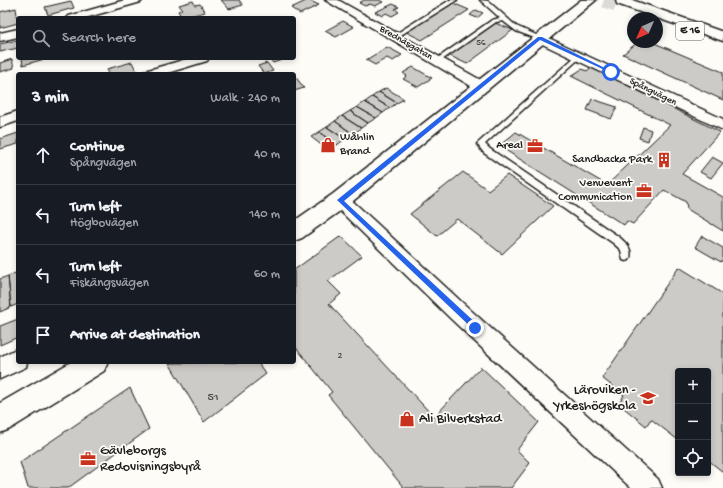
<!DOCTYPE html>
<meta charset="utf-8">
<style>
body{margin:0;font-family:"Gochi Hand",sans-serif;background:#242831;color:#f1f3f6}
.controls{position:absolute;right:12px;bottom:12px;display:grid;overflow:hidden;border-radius:4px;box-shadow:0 2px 6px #0003}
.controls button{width:36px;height:36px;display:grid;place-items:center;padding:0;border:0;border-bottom:1px solid #363941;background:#171b24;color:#f1f3f6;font:20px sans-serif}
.compass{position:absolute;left:627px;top:12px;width:36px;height:36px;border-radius:50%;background:#171b24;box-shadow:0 2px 6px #0003;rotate:225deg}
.stop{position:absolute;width:12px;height:12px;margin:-9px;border:3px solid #2563eb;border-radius:50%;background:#fff}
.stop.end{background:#2563eb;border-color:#fff;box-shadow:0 1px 4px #0008}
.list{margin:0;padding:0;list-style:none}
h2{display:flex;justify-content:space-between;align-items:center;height:52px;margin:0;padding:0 16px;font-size:17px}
h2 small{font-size:13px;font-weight:400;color:#9ea1a6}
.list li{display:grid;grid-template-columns:26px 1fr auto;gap:12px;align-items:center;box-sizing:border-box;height:60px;padding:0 16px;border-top:1px solid #363941}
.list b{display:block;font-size:15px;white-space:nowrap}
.list p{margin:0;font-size:13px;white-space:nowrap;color:#9ea1a6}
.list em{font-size:13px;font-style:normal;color:#9ea1a6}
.icon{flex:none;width:22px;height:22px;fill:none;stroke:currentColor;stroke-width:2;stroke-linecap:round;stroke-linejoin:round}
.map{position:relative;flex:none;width:723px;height:488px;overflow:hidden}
.search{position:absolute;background:#171b24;box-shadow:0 2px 6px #0003;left:16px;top:16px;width:280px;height:44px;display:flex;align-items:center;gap:10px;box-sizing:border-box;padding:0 14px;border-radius:4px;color:#9ea1a6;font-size:15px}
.panel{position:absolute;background:#171b24;box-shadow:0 2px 6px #0003;left:16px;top:72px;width:280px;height:292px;border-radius:4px}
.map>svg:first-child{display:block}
.building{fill:#cccbc8;stroke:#1c1c1c}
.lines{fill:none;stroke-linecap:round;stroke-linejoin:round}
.highway-tunnel{stroke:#dbdad6;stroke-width:15;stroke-dasharray:15 8;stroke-linecap:butt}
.lane-casing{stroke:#1c1c1c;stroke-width:3}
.street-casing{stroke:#1c1c1c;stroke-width:3}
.secondary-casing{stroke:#1c1c1c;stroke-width:3}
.highway-casing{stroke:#1c1c1c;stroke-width:3}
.lane{fill:#fdfcf7;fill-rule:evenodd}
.street{fill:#fdfcf7;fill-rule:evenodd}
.secondary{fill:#fdfcf7;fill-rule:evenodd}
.highway{fill:#fdfcf7;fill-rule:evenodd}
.route{fill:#2563eb}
.labels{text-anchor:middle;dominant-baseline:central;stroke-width:3.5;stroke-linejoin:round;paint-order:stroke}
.far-number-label{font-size:9px;fill:#484847}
.far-street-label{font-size:10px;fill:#1c1c1c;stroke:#fdfcf7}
.number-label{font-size:10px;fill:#484847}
.shield{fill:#fdfcf7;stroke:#605f5e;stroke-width:1}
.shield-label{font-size:11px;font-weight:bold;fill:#1c1c1c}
.poi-label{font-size:12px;fill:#1c1c1c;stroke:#fdfcf7;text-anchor:end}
.near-number-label{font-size:12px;fill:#484847}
.near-poi-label{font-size:14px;fill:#1c1c1c;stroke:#fdfcf7;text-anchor:start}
</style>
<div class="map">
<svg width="723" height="488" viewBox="0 0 723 488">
<rect width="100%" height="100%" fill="#fdfcf7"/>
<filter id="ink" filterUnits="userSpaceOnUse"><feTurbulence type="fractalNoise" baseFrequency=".025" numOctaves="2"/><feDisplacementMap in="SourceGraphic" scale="8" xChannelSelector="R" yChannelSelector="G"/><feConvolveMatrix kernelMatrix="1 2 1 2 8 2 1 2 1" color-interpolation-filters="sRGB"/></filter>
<g filter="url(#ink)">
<path class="building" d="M 221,0 L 239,0 L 243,5 L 229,9 Z
M 308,0 L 319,5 L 300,14 L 291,8 Z
M 364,0 L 379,0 L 383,2 L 375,6 L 370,4 L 365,6 L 359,3 Z
M 71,1 L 74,8 L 48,15 L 45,7 Z
M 193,1 L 195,5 L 200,4 L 205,12 L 182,18 L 178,11 L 182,9 L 179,5 Z
M 453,3 L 469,10 L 422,40 L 406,32 Z
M 393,4 L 399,7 L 395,9 L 399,12 L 392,16 L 386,13 L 382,16 L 375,12 Z
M 16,8 L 18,23 L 0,28 L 0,12 Z
M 476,10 L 483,13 L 477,18 L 470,15 Z
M 343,21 L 354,27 L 336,37 L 325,31 Z
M 495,23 L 513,30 L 467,64 L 448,55 Z
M 18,40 L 18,48 L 0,52 L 0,44 Z
M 638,42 L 652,42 L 723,72 L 723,100 L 623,54 Z
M 387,47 L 402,55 L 393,61 L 387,58 L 375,65 L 366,60 Z
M 22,58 L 48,58 L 23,65 Z
M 269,58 L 287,58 L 273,63 Z
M 12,59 L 14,68 L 0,72 L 0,63 Z
M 132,62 L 137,72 L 128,74 L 109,74 L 107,69 Z
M 267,63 L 273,71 L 264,74 L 258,66 Z
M 413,67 L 432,78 L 418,87 L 403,79 L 407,76 L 403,73 Z
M 591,67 L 720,132 L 682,174 L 723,197 L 723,231 L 687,209 L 686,202 L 664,190 L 633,224 L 627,221 L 624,225 L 499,146 L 516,132 L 607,185 L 670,125 L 571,76 L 582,69 L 587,71 Z
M 294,75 L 304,88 L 294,91 Z
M 386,88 L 404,99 L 397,103 L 379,92 Z
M 379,92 L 397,103 L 390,108 L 372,97 Z
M 372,97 L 390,108 L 383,113 L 365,102 Z
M 592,99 L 617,107 L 611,119 L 587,110 Z
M 365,102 L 383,113 L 376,118 L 357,107 Z
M 357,107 L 376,118 L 368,123 L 350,111 Z
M 350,111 L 368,123 L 361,128 L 342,116 Z
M 342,116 L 361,128 L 353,134 L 335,121 Z
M 335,121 L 353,134 L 345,139 L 327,127 Z
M 327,127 L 345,139 L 337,145 L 319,132 Z
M 643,127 L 651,130 L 648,141 L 639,138 Z
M 319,132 L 337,145 L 329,151 L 311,137 Z
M 18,133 L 18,144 L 0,149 L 0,139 Z
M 712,157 L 723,163 L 711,178 L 700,172 Z
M 463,172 L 488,190 L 507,175 L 553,206 L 502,254 L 457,219 L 437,236 L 410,214 Z
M 341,236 L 362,256 L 328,281 L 341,294 L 329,304 L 434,417 L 481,367 L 539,422 L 517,450 L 530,463 L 511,488 L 404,488 L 328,395 L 332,392 L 294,345 L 294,270 Z
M 702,236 L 723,248 L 723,259 L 721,262 L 695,247 Z
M 679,267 L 723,294 L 723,472 L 708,460 L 708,371 L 678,371 L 678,440 L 651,419 L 646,426 L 619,404 L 624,395 L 602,378 Z
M 18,272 L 18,304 L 11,307 L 8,276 Z
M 8,276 L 11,307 L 0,312 L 0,279 Z
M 18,319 L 18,337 L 0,345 L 0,326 Z
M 257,362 L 266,374 L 204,422 L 169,363 Z
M 130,388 L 149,429 L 68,488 L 28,488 L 20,462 Z"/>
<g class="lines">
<path class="highway-tunnel" d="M 604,0 L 616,4"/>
<defs>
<path id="lane" d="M 450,0 L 457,0 L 396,38 L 391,37 Z
M 480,0 L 488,1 L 516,26 L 543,38 L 540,40 L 516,31 L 503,21 L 496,22 L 439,62 L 435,62 L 435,60 L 492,20 L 500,18 Z
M 577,55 L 582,56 L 485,144 L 490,149 L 619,237 C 626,243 634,250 629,260 L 626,261 L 623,260 L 621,250 L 613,243 L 484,153 L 477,144 Z"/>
<path id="street" d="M 125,0 L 142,0 L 141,2 L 85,18 L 67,18 L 69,16 Z
M 325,0 L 338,0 L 486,83 L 488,86 L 486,89 L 481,90 L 476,89 Z
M 18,29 L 18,37 L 0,41 L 0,33 Z
M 540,34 L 723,119 L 723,130 L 536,41 L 534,38 L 536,35 Z
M 190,58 L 209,58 L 207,61 L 164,74 L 144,74 L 145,71 Z
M 18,111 L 18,121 L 0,127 L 0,117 Z
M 340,194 L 346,195 L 465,305 L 658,479 L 662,488 L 631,488 L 451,319 L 334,205 L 332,200 L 334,195 Z
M 18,348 L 18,362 L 27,362 L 26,367 L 0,379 L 0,357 Z"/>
<path id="secondary" d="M 581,0 L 596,0 L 347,206 L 302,238 L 294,241 L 294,221 L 333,194 Z
M 71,362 L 108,362 L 104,371 L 10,429 L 0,433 L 0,403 Z"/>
<path id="highway" d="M 616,0 L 632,0 L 723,32 L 723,41 L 617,4 Z"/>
</defs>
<use href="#lane" class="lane-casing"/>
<use href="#street" class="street-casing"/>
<use href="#secondary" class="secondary-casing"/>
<use href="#highway" class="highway-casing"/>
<use href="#lane" class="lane"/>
<use href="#street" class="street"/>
<use href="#secondary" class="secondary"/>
<use href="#highway" class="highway"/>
</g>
</g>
<path class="route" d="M 538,37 L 542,37 L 613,72 L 609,72 L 540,40 L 344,201 L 478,325 L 479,328 L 475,331 L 337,200 Z"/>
<defs>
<symbol id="shop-bare" viewBox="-9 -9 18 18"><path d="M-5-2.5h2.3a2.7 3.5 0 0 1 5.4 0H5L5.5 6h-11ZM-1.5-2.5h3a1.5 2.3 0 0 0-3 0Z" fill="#c8321e" stroke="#fdfcf7" stroke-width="2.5" paint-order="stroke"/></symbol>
<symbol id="office-bare" viewBox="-9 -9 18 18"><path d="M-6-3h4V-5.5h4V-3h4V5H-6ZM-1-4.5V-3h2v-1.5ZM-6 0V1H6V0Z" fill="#c8321e" stroke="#fdfcf7" stroke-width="2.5" paint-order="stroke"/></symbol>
<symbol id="building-bare" viewBox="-9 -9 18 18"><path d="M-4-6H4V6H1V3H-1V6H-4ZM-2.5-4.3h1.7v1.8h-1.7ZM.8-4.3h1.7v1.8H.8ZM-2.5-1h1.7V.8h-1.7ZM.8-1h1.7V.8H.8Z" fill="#c8321e" stroke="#fdfcf7" stroke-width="2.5" paint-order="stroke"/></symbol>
<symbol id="school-bare" viewBox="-9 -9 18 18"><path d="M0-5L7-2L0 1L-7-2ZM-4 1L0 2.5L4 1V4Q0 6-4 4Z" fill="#c8321e" stroke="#fdfcf7" stroke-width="2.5" paint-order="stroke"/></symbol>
</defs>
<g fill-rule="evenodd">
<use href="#shop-bare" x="317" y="134" width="22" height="22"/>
<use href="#office-bare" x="524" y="135" width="22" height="22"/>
<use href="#building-bare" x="653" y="149" width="22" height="22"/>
<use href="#office-bare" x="633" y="180" width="22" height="22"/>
<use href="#school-bare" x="637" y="387" width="22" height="22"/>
<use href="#shop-bare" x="396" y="408" width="22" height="22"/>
<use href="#office-bare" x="77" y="448" width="22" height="22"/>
</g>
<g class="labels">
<g class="far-number-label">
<text x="481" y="43">56</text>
</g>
<g class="far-street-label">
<text transform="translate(406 43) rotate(30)">Brednäsgatan</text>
<text transform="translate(653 92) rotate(26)">Spångvägen</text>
</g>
<g class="number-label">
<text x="340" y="356">2</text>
</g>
<rect class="shield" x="676" y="22" width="28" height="18" rx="3"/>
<g class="shield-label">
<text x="690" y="31">E 16</text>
</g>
<g class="poi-label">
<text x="340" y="138" text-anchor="start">Wåhlin<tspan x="340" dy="14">Brand</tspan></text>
<text x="523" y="146">Areal</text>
<text x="652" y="160">Sandbacka Park</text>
<text x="632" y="184">Venuevent<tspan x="632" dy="14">Communication</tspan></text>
</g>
<g class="near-number-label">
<text x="213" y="398">51</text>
</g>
<g class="near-poi-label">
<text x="636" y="390" text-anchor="end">Läroviken -<tspan x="636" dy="16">Yrkeshögskola</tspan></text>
<text x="419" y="419">Ali Bilverkstad</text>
<text x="100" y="451">Gävleborgs<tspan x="100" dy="16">Redovisningsbyrå</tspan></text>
</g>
</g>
</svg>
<div class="controls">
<button>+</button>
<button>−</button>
<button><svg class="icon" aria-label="locate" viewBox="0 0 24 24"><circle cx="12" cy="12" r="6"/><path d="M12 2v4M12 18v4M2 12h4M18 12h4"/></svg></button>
</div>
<svg class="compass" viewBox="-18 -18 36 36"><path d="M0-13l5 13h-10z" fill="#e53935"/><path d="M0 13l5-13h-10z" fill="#9ea1a6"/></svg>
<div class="stop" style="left:611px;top:72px"></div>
<div class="stop end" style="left:475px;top:328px"></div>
<div class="search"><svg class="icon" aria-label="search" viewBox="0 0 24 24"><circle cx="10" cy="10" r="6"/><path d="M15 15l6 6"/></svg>Search here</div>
<section class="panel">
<h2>3 min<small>Walk · 240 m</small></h2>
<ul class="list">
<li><svg class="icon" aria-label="ahead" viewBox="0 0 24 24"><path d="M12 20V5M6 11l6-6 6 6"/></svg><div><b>Continue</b><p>Spångvägen</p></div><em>40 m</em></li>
<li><svg class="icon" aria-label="left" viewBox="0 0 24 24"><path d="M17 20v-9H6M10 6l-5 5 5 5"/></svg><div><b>Turn left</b><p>Högbovägen</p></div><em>140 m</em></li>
<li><svg class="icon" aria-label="left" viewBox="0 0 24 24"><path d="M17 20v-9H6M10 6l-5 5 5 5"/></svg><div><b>Turn left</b><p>Fiskängsvägen</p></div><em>60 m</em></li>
<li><svg class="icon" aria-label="arrive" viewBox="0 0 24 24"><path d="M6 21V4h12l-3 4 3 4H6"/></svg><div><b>Arrive at destination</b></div></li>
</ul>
</section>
</div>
